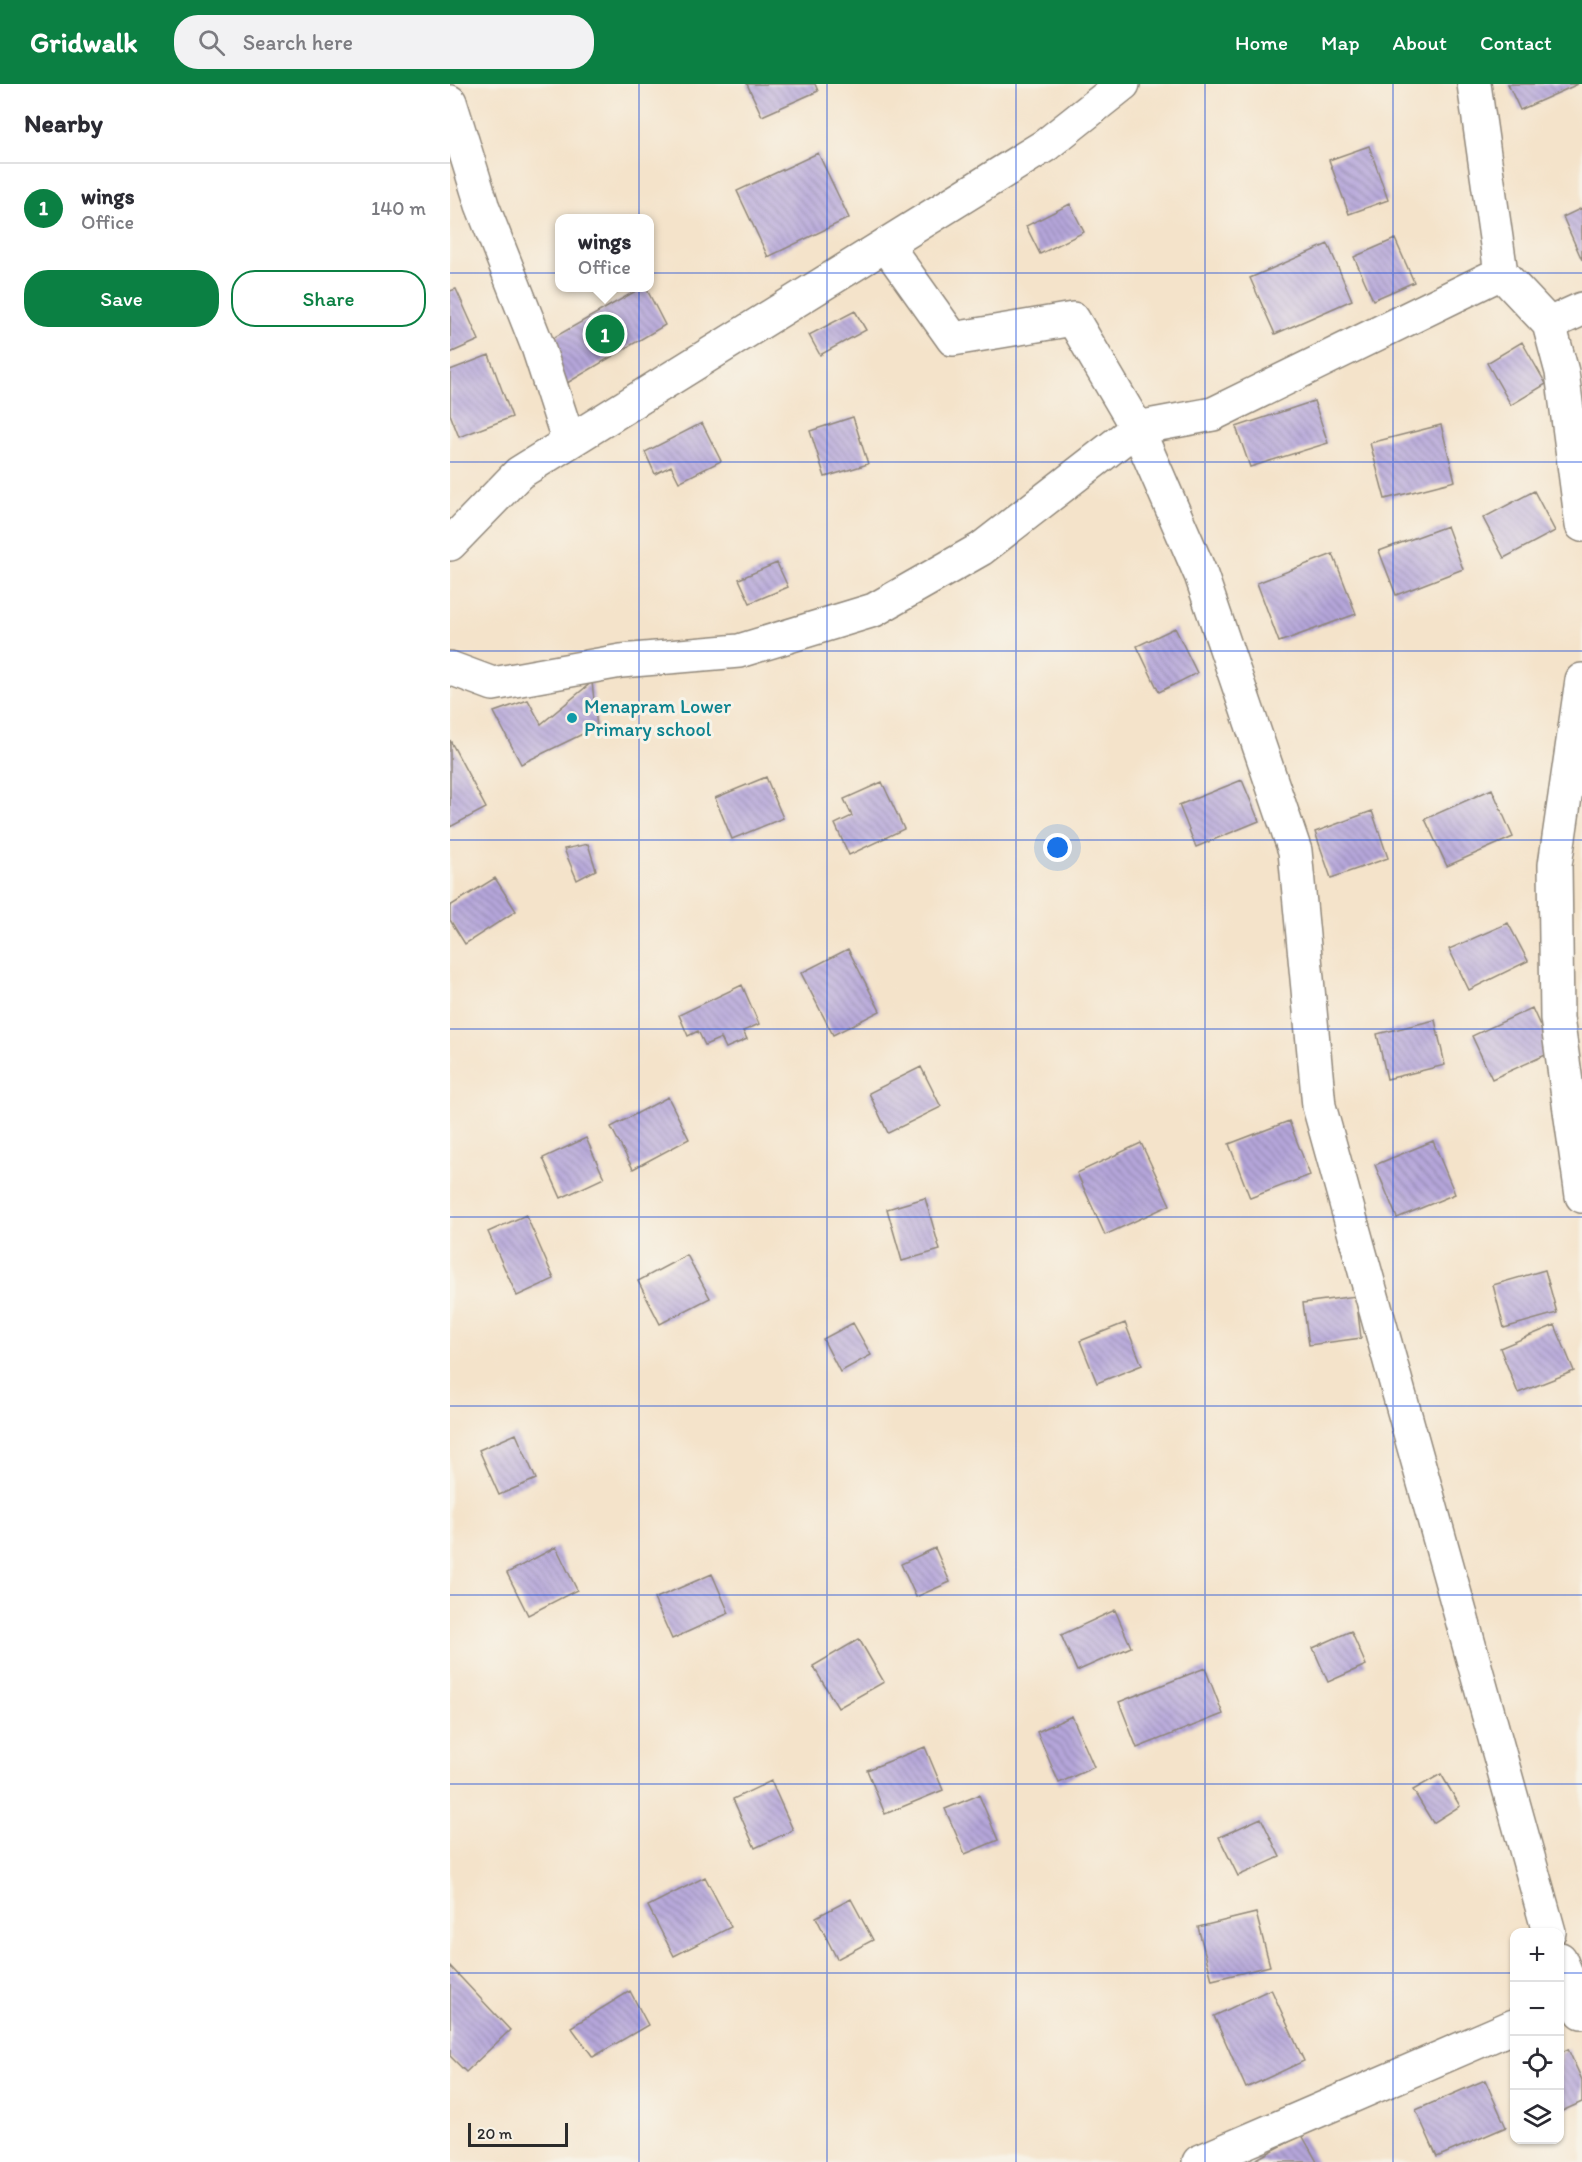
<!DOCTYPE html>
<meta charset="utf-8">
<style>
body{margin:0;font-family:Itim,sans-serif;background:#f2f2f3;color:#2b2b33}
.controls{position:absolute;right:18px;bottom:18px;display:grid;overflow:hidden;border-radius:12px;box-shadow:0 2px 4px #0004}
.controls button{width:54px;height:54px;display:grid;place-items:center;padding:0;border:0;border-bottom:2px solid #e1e1e2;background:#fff;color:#2b2b33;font:30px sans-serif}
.scale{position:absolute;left:18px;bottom:15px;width:100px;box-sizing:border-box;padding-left:6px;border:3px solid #2b2b2b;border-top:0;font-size:16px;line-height:21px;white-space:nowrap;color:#2b2b2b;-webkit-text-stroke:4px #f7f3e8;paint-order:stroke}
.you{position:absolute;left:608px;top:764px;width:21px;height:21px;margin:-15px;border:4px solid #fff;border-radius:50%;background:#1a73e8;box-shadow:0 0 0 9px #1a73e833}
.badge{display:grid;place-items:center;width:39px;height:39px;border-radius:50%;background:#0b8043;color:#fff;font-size:20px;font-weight:700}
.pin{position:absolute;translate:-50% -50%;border:3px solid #fff;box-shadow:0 2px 6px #0006}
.popup{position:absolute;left:105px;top:130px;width:99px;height:78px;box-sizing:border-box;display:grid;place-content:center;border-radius:12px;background:#fff;filter:drop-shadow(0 2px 4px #0005);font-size:20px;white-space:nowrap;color:#7c7c81}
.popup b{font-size:22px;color:#2b2b33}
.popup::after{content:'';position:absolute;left:50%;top:100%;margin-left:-12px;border:12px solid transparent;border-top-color:#fff}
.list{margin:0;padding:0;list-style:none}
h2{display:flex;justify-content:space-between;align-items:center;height:78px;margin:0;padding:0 24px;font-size:26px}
h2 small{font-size:20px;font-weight:400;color:#7c7c81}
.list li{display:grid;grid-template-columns:39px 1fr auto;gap:18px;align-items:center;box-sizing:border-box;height:90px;padding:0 24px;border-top:2px solid #e1e1e2}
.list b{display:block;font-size:22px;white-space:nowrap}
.list p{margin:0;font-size:20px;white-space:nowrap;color:#7c7c81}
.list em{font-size:20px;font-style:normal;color:#7c7c81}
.actions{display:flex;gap:12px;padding:18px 24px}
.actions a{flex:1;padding:14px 0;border:2px solid #0b8043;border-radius:24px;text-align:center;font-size:21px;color:#0b8043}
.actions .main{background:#0b8043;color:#fff}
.icon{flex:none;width:33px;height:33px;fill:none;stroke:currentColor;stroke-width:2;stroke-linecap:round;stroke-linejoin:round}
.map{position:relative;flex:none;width:1132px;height:2078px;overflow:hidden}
header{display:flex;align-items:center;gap:36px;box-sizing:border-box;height:84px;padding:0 30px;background:#0b8043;color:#fff}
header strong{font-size:28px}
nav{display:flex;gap:33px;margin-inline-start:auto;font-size:21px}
.search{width:420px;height:54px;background:#f2f2f3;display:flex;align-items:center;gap:15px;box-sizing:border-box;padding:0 21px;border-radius:24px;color:#7c7c81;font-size:22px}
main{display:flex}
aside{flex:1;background:#fff}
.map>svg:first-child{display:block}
.building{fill:url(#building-back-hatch)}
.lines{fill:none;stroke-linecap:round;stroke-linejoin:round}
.minor-casing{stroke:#90877a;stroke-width:36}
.minor{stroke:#fff;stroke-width:33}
.grid{fill:none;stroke:#1d4ed8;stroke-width:1.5;stroke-opacity:0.55}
.culture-dot{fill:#0f9aa8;stroke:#f7f3e8;stroke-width:2}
.labels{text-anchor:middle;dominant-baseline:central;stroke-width:6;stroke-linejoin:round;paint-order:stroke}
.culture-label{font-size:20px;fill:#0d838f;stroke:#f7f3e8;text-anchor:start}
</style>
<header>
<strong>Gridwalk</strong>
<div class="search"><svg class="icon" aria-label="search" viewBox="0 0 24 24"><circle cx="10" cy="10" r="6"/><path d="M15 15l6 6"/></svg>Search here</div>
<nav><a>Home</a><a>Map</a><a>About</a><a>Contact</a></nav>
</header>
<main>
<aside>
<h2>Nearby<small></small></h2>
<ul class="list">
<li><span class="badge">1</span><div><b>wings</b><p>Office</p></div><em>140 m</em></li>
</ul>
<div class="actions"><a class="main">Save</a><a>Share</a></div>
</aside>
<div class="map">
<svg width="1132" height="2078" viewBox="0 0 1132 2078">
<defs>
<pattern id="building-back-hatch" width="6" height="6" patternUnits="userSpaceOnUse" patternTransform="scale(1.5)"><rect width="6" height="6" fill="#b5a6da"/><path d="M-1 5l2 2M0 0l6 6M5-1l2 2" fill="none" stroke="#9387b1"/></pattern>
</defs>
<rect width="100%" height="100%" fill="#f7f3e8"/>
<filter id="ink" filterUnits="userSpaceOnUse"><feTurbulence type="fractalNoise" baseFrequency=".0167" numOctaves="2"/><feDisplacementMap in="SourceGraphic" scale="12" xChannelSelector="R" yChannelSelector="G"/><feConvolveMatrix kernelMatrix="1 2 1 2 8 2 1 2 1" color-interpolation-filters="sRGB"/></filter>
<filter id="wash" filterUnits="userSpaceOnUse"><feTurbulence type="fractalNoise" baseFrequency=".008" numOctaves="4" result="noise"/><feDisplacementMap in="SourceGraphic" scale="24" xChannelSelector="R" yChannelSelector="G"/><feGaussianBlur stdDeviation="1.35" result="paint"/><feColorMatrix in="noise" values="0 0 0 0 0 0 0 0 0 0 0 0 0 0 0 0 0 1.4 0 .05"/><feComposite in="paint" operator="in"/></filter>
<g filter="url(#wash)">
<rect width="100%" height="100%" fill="#f4e3ca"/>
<g id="blocks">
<path class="building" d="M 297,0 L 365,0 L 368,7 L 312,32 Z
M 1058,0 L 1128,0 L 1070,26 Z
M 919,62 L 938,116 L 899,130 L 879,76 Z
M 368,69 L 399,134 L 318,173 L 287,107 Z
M 620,120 L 634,148 L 590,170 L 576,142 Z
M 1132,124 L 1132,176 L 1113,133 Z
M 945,155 L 964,198 L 923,216 L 904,173 Z
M 878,160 L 902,216 L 825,250 L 800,194 Z
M 191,204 L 196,204 L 215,241 L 107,305 L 94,259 Z
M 6,205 L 29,256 L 0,269 L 0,207 Z
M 405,227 L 416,246 L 370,271 L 359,251 Z
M 1072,258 L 1096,300 L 1061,321 L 1037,279 Z
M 39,271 L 62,333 L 9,353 L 0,330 L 0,286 Z
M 864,317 L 878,359 L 800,383 L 786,343 Z
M 403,333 L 418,380 L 375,393 L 360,347 Z
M 252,339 L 271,377 L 229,398 L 221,382 L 205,390 L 195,368 Z
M 991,341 L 1005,397 L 935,415 L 920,359 Z
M 1084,407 L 1105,447 L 1054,474 L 1033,434 Z
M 997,442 L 1013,485 L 946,511 L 929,467 Z
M 883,470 L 906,530 L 829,558 L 807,499 Z
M 327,479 L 338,503 L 300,519 L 289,495 Z
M 725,544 L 747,589 L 709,608 L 687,562 Z
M 142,598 L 147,643 L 71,680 L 44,628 L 78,616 L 91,640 Z
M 0,656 L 36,724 L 0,743 Z
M 316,693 L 333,734 L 282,755 L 265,714 Z
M 792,696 L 809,737 L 746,763 L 729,721 Z
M 432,698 L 454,745 L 399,771 L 385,740 L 402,732 L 394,715 Z
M 1042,705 L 1063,753 L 997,782 L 975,735 Z
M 922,727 L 938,774 L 881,794 L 865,748 Z
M 138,760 L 146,786 L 127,796 L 114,765 Z
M 45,794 L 66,827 L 15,860 L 0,836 L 0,822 Z
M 1058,839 L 1078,877 L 1019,906 L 999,865 Z
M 398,865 L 430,927 L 383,951 L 351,889 Z
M 292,901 L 309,940 L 293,947 L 297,955 L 276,964 L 271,954 L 255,961 L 248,947 L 238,952 L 229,931 Z
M 1082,924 L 1102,968 L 1042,995 L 1022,952 Z
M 985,936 L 995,981 L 937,995 L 927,950 Z
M 471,983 L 491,1023 L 438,1049 L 419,1009 Z
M 218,1013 L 239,1055 L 183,1085 L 161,1043 Z
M 839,1037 L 860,1091 L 800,1114 L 779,1060 Z
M 136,1054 L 154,1094 L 111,1114 L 93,1074 Z
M 983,1057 L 1005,1110 L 947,1134 L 925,1081 Z
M 691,1059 L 720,1121 L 655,1151 L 627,1089 Z
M 475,1114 L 490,1166 L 452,1177 L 437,1125 Z
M 76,1131 L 104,1195 L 67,1212 L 38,1148 Z
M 237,1171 L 260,1214 L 210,1240 L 188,1197 Z
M 1095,1186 L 1107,1229 L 1054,1244 L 1043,1201 Z
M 906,1212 L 911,1254 L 859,1261 L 853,1219 Z
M 403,1239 L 421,1271 L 390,1288 L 373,1255 Z
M 675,1239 L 692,1281 L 647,1299 L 630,1257 Z
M 1105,1241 L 1124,1287 L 1068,1309 L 1050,1264 Z
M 66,1350 L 86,1395 L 49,1411 L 29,1366 Z
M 106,1463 L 127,1506 L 78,1531 L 57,1489 Z
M 485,1464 L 500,1498 L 466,1513 L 451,1480 Z
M 262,1490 L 279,1529 L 222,1555 L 204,1515 Z
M 665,1526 L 681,1563 L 627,1587 L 611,1551 Z
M 901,1547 L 916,1581 L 878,1598 L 863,1564 Z
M 409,1555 L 434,1598 L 388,1624 L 363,1582 Z
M 755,1584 L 773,1630 L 687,1664 L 669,1618 Z
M 622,1632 L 644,1683 L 609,1699 L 587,1648 Z
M 475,1663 L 493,1706 L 435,1730 L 417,1686 Z
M 991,1690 L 1010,1722 L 983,1739 L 963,1706 Z
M 321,1697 L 343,1746 L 305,1764 L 283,1715 Z
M 529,1711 L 548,1756 L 515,1770 L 495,1725 Z
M 811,1734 L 830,1773 L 788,1792 L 769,1753 Z
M 255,1793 L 281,1843 L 224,1872 L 198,1822 Z
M 401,1815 L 423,1856 L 387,1875 L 366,1833 Z
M 806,1829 L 820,1882 L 762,1896 L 748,1843 Z
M 0,1882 L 60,1946 L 16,1988 L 0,1972 Z
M 821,1905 L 854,1977 L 796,2004 L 764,1932 Z
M 180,1907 L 198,1941 L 143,1973 L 121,1943 Z
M 1118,1965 L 1132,1996 L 1132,2018 L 1110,2028 L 1110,1969 Z
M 1035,1996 L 1056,2043 L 987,2073 L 966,2026 Z
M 852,2051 L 867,2078 L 801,2078 Z"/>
</g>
</g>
<g filter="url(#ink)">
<use href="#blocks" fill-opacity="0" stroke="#90877a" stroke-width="1.5"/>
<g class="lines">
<defs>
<path id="minor" d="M 1024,0 L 1051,189 L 1099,240 L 1112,288 L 1132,441
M 0,18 L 32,121 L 88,263 L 119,358
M 436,161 L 503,255 L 623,235 L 687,344 L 751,491 L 845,767 L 869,1022 L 1099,1848
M 1099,240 L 1132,225
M 0,460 L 69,389 L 596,61 L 673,0
M 0,584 L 43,600 L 171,577 L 289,567 L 424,526 L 531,465 L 687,344 L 763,330 L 1051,189
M 1132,596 L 1105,781 L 1107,934 L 1132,1112
M 1110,1875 L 1132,1928
M 749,2078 L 1064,1942"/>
</defs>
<use href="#minor" class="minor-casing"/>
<use href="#minor" class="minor"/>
</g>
</g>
<path class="grid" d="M 189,0 L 189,2078M 377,0 L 377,2078M 566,0 L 566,2078M 755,0 L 755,2078M 943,0 L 943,2078M 0,189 L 1132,189M 0,378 L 1132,378M 0,567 L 1132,567M 0,756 L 1132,756M 0,945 L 1132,945M 0,1133 L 1132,1133M 0,1322 L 1132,1322M 0,1511 L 1132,1511M 0,1700 L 1132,1700M 0,1889 L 1064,1889M 1110,1889 L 1132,1889"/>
<circle class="culture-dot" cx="122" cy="634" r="6"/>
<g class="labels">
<g class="culture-label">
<text x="134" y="622">Menapram Lower<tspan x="134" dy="23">Primary school</tspan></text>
</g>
</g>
</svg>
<div class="controls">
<button>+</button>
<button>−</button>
<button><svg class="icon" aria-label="locate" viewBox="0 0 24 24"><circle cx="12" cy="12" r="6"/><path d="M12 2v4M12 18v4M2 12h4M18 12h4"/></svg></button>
<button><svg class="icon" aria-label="layers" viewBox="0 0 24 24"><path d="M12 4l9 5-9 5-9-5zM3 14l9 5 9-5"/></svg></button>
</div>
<div class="scale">20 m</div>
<div class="you"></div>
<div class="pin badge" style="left:155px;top:250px">1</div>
<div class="popup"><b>wings</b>Office</div>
</div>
</main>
